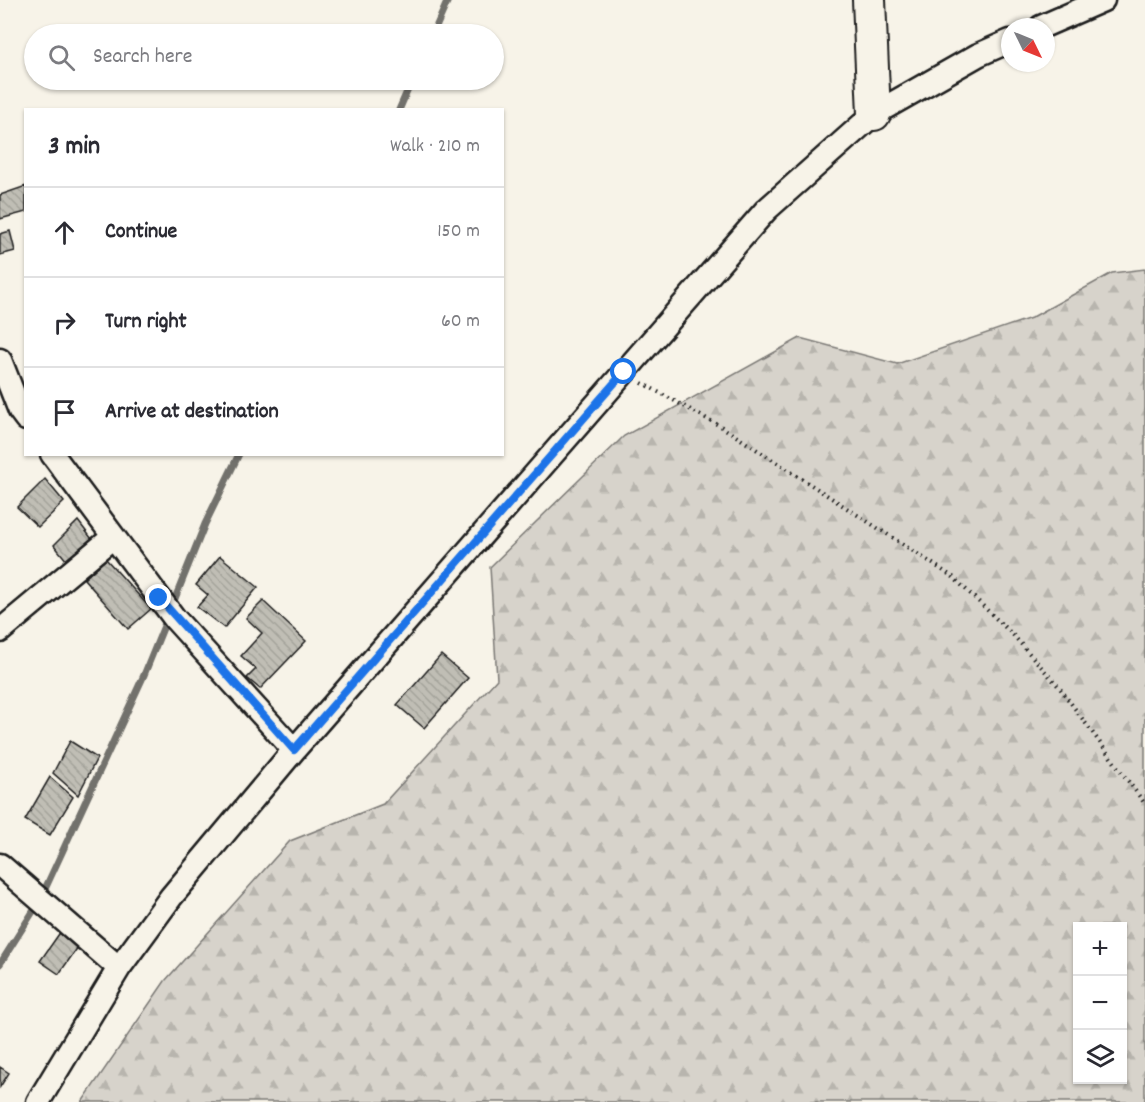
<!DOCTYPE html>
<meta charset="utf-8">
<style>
body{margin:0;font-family:Dekko,sans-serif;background:#f7f7f7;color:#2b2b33}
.controls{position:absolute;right:18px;bottom:18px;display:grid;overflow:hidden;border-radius:0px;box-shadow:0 2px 4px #0004}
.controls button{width:54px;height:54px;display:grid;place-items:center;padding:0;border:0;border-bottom:2px solid #e1e1e2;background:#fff;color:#2b2b33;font:30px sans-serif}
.compass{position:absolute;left:1001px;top:18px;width:54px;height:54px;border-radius:50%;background:#fff;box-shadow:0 2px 4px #0004;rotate:133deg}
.stop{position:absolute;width:18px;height:18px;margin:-14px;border:4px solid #1a73e8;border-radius:50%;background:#fff}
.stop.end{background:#1a73e8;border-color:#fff;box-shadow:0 2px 6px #0008}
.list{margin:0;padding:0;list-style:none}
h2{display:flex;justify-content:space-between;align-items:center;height:78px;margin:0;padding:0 24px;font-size:26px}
h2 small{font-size:20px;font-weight:400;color:#7c7c81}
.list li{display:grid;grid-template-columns:39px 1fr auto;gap:18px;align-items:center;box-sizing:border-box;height:90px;padding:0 24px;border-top:2px solid #e1e1e2}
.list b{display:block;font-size:22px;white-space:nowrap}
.list em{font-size:20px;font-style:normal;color:#7c7c81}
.icon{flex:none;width:33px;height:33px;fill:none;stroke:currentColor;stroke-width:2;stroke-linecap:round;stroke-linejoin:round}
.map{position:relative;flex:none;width:1145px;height:1102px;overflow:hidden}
.search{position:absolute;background:#fff;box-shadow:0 2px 4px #0004;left:24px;top:24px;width:480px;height:66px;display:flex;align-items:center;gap:15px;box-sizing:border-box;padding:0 21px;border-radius:33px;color:#7c7c81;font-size:22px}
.panel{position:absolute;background:#fff;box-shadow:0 2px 4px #0004;left:24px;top:108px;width:480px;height:348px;border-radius:0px}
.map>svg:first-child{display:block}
.forest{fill:url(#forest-firs);stroke:#7a7874;stroke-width:1.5;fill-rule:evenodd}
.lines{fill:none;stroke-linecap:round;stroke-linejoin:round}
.stream{stroke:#72716c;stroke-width:7}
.building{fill:url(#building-back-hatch);stroke:#1c1c1c;stroke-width:1.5}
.street-casing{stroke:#1c1c1c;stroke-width:27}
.secondary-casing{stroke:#1c1c1c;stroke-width:36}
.path{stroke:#1c1c1c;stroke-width:4;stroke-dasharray:1.5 4.5;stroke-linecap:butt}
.street{stroke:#f7f3e8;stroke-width:22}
.secondary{stroke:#f7f3e8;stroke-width:32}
.route{stroke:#1a73e8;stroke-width:8}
</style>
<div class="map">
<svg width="1145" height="1102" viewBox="0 0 1145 1102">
<defs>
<pattern id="forest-firs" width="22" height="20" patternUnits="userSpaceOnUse" patternTransform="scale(1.5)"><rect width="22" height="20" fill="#d7d3cb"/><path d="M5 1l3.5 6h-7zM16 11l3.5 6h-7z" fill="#b8b5ae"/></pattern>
<pattern id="building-back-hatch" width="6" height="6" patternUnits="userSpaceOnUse" patternTransform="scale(1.5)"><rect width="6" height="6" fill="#c0beb5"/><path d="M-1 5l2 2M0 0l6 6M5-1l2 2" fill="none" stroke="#a4a39b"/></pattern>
</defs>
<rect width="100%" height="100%" fill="#f7f3e8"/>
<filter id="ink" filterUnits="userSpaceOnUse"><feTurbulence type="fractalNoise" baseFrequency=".0167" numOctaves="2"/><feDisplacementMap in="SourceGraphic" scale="12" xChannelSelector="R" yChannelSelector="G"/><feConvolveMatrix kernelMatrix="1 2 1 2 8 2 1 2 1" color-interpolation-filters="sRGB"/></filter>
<g filter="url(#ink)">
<path class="forest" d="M 1145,269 L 1145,1102 L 82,1102 L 165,981 L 290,841 L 383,804 L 497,679 L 490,567 L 624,436 L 800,338 L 897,364 L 1031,318 L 1112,273 ZM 1078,926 L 1122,926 L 1122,1080 L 1078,1080 Z"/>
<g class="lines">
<path class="stream" d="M 433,34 L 448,0
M 399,110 L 412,80
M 172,606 L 205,524 L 239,454
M 0,964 L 39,902 L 144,675 L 168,616"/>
</g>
<path class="building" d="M 26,186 L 26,212 L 0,219 L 0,195 Z
M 10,231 L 15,251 L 0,255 L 0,234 Z
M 45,479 L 64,502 L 38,527 L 17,507 Z
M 78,521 L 95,543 L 71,566 L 54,545 Z
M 220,556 L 258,587 L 224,628 L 197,607 L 208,595 L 196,585 Z
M 106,559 L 151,609 L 128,629 L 84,579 Z
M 263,601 L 306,641 L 260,689 L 247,678 L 256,669 L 241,656 L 262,633 L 246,618 Z
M 441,655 L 468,678 L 424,728 L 397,705 Z
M 70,741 L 97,758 L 78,795 L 53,773 Z
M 50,777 L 73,797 L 50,835 L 25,820 Z
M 66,924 L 83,940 L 59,974 L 40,961 Z
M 0,1067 L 9,1073 L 0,1087 Z"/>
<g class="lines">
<defs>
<path id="street" d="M 1041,27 L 1103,0
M 0,360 L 20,411 L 26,419
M 52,454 L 175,619 L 294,750
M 0,631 L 113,537
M 0,865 L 119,968
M 38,1102 L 119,968 L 171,897 L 294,750 L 766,210 L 874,114 L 978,55 L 1010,41"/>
<path id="secondary" d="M 869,0 L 874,114"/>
</defs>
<use href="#street" class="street-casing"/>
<use href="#secondary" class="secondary-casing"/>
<path class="path" d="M 642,383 L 722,427 L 953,577 L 1013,635 L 1059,687 L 1145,804"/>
<use href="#street" class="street"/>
<use href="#secondary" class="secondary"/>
</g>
</g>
<g class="lines" filter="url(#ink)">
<path class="route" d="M 159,598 L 294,750 L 624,372"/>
</g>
</svg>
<div class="controls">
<button>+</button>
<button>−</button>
<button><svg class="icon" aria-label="layers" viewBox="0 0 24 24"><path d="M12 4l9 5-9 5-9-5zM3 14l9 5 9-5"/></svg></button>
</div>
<svg class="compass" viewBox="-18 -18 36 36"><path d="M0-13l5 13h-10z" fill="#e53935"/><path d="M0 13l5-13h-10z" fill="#7c7c81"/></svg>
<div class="stop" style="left:624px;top:372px"></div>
<div class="stop end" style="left:159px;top:598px"></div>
<div class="search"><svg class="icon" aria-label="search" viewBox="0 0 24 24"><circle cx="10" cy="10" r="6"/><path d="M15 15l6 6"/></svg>Search here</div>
<section class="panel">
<h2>3 min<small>Walk · 210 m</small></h2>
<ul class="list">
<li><svg class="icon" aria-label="ahead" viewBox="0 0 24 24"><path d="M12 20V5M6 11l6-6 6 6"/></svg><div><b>Continue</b></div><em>150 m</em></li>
<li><svg class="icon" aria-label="right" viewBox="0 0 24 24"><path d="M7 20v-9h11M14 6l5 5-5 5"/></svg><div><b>Turn right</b></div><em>60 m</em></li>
<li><svg class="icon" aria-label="arrive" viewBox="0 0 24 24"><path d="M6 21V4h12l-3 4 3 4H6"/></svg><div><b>Arrive at destination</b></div></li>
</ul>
</section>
</div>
